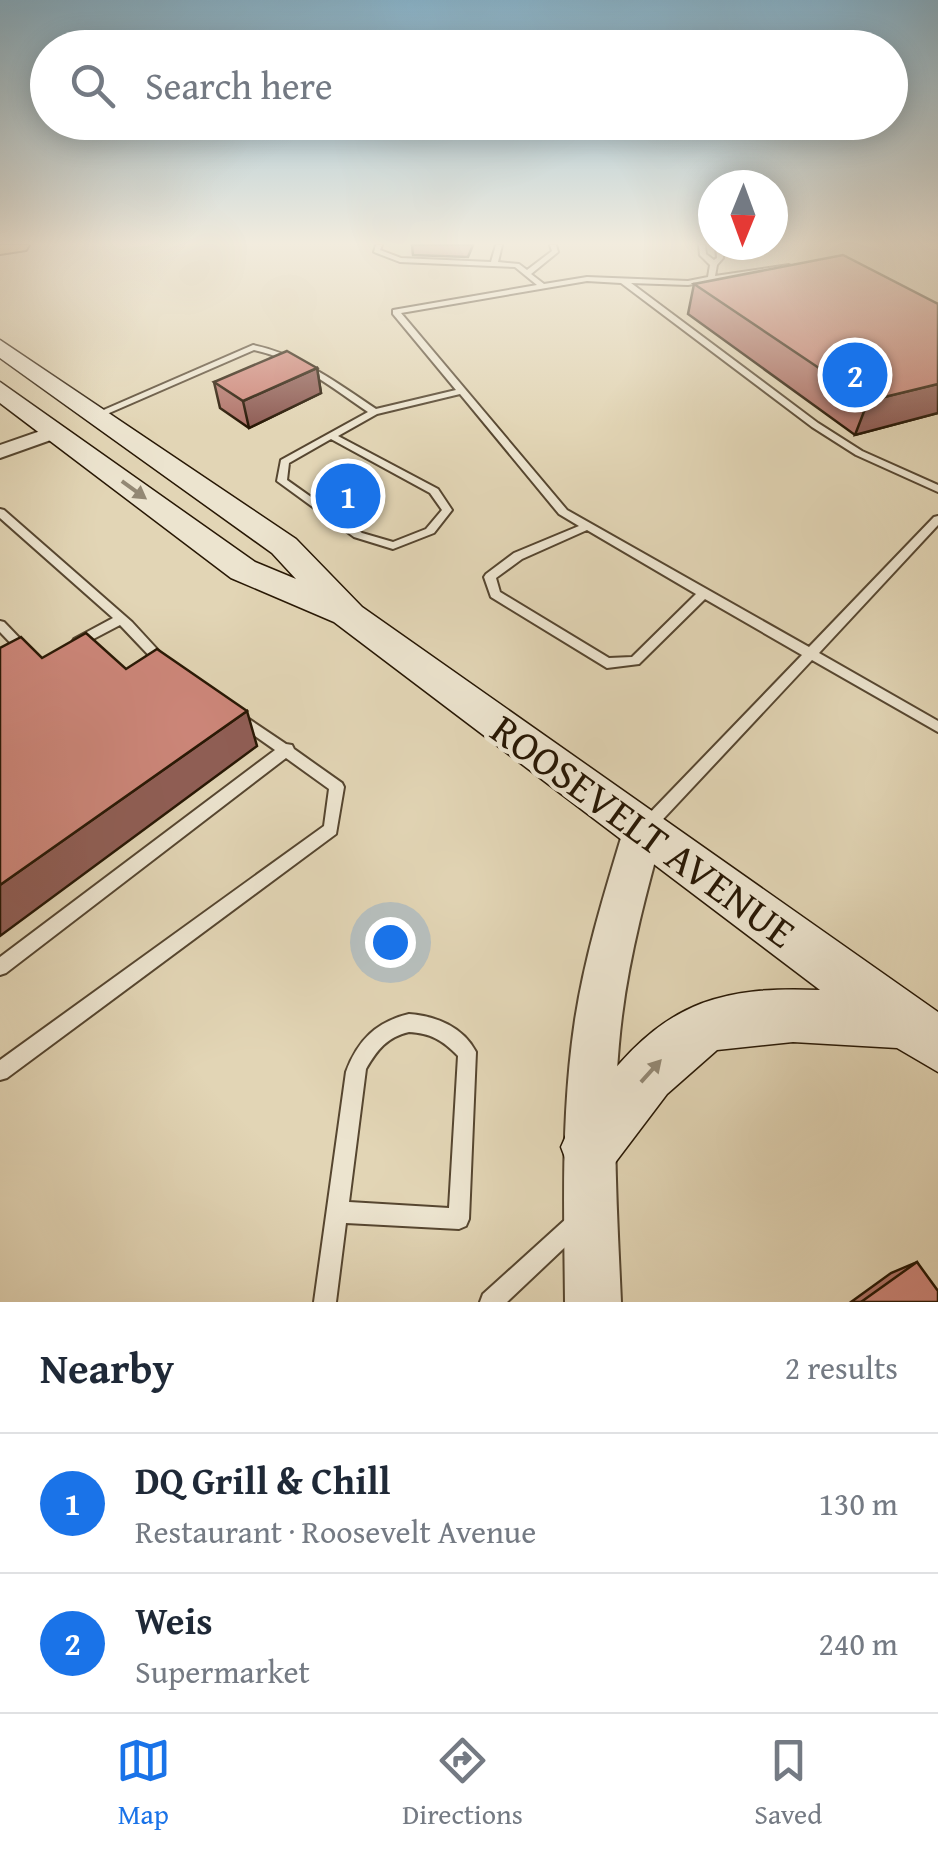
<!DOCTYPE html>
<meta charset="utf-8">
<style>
body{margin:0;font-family:"Gentium Book Plus",serif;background:#f2f2f3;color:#1f2937}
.compass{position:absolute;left:698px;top:170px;width:90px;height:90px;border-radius:50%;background:#fff;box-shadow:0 5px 25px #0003;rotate:181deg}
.you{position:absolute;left:390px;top:942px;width:35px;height:35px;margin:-25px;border:8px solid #fff;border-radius:50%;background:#1a73e8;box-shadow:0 0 0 15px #1a73e833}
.badge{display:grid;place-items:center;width:65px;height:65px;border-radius:50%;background:#1a73e8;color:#fff;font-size:32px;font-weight:700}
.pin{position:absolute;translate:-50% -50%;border:5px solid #fff;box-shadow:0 2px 10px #0006}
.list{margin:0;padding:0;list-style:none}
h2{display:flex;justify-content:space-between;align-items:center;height:130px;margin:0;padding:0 40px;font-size:42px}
h2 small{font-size:32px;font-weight:400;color:#747a83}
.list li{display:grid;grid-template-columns:65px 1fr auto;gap:30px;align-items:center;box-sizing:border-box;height:140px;padding:0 40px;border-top:2px solid #e0e1e3}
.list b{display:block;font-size:38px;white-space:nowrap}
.list p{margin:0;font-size:32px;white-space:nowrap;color:#747a83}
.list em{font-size:32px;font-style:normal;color:#747a83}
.icon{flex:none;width:55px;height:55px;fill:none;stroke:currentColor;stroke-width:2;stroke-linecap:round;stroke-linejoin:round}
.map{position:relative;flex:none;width:938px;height:1302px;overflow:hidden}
.search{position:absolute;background:#fff;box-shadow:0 5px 25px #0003;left:30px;right:30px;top:30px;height:110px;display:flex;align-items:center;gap:25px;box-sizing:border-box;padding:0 35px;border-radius:55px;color:#747a83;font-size:38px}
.sheet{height:410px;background:#fff}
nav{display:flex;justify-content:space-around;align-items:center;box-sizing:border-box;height:140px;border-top:2px solid #e0e1e3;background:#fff;font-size:28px;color:#747a83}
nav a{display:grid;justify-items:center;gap:5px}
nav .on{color:#1a73e8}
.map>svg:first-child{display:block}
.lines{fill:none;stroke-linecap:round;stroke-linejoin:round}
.service-casing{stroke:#564630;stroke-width:4}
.minor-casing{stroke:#564630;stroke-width:4}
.tertiary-casing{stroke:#564630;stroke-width:4}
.secondary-casing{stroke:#271704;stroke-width:3}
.trunk-casing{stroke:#271704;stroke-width:4}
.service{fill:#ece4cf;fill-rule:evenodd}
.minor{fill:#ece4cf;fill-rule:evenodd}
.tertiary{fill:#ece4cf;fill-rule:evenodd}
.secondary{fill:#ece4cf;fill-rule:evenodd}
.trunk{fill:#e1ba7a;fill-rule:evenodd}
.wall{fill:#b1746a;stroke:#271704;stroke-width:2.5}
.shaded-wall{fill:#905e56;stroke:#271704;stroke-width:2.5}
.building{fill:#ce877b;stroke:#271704;stroke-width:2.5}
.oneway{fill:#938874}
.labels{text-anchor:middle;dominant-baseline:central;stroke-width:9;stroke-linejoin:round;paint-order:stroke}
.near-street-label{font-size:42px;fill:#271704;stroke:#ece4cf}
</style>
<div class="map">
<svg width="938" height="1302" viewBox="0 0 938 1302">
<rect width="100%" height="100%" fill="#e2d5b5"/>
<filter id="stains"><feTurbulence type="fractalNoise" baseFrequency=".002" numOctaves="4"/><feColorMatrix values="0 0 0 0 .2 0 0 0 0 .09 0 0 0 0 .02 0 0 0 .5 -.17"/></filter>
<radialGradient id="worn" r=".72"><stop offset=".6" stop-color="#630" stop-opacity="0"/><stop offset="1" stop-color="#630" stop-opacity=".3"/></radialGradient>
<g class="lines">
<defs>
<path id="service" d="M 376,245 L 382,245 L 380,250 L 401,258 L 491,262 L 496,245 L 502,245 L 498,262 L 519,264 L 527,270 L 552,251 L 550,245 L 556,245 L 558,252 L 531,274 L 544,284 L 587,277 L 688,281 L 708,277 L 710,265 L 700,255 L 699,245 L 705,245 L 706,254 L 714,260 L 717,258 L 716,245 L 722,245 L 723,258 L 717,265 L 715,276 L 789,265 L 790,266 L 787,268 L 688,285 L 631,283 L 818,423 L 862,451 L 938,485 L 938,492 L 856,455 L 812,427 L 621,283 L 587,281 L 401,313 L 567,510 L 809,647 L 934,517 L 938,516 L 938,525 L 819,653 L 938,721 L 938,732 L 812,660 L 651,832 L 646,833 L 641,832 L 638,827 L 641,822 L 802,655 L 705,599 L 639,664 L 607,668 L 491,597 L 484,577 L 486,574 L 514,553 L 579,526 L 559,514 L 460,394 L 377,414 L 338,436 L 438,489 L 452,510 L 434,533 L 393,549 L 354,537 L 277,481 L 281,460 L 368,412 C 331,387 297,359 254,350 L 100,417 L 92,415 L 253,345 C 300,355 336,382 376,409 L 456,390 L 393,314 L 393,310 L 537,285 L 515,267 L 400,262 L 374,252 ZM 331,439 L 430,493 L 442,510 L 426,529 L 393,542 L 362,533 L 287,480 L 289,463 ZM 587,530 L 696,594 L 632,657 L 609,658 L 500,592 L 496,578 L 522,559 Z
M 0,509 L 4,510 L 132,622 L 167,660 L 169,663 L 167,666 L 159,666 L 120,625 L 82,645 L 74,645 L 72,642 L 74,639 L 113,618 L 0,518 Z
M 0,621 L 4,622 L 30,649 L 32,652 L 30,655 L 22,655 L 0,632 Z
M 240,713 L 286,744 L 292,745 L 294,749 L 342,783 L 344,787 L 336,834 L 7,1078 L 0,1080 L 0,1060 L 324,826 L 329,789 L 286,758 L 6,973 L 0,975 L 0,957 L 275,750 L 235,722 L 233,718 L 235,714 Z
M 409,1014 C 436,1016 463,1027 476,1052 L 469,1219 L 466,1226 L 459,1229 L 346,1223 L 336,1302 L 314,1302 L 346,1072 C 358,1040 376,1022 409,1014 ZM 409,1032 C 430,1033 443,1040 458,1056 L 449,1208 L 349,1202 L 366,1069 C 377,1050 387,1037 409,1032 Z
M 574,1215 L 581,1218 L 584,1225 L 581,1232 L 507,1302 L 480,1302 L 483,1294 L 567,1218 Z"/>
<path id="minor" d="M 55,426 L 64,432 L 62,436 L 0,458 L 0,445 Z"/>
<path id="tertiary" d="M 644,811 L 658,816 L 664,828 C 647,890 630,952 622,1016 C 610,1111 617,1207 621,1302 L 565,1302 C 564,1208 561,1113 575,1020 C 585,955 605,891 624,828 L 630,816 Z"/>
<path id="secondary" d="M 0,340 L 296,539 L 362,607 L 938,1012 L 938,1072 L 897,1048 L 793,1042 L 717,1050 L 667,1094 L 611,1168 L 590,1176 L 569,1168 L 561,1147 C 572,1120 590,1099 608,1077 C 670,1001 724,986 820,990 L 334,622 L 231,578 L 0,403 L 0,382 L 255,562 L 296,579 L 272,553 L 0,358 Z"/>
<path id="trunk" d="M 0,245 L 29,245 L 26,250 L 0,254 Z"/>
</defs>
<use href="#service" class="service-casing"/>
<use href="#minor" class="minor-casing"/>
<use href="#tertiary" class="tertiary-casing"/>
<use href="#secondary" class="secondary-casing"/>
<use href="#trunk" class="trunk-casing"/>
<use href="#service" class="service"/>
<use href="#minor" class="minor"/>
<use href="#tertiary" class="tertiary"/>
<use href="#secondary" class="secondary"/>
<use href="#trunk" class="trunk"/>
</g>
<path class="wall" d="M 412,245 L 473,245 L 468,257 L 413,255 Z
M 694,284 L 938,304 L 938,413 L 855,435 L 688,314 Z
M 317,368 L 321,393 L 249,428 L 220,408 L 214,382 Z
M 917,1262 L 938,1302 L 851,1302 L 891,1273 Z"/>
<path class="shaded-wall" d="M 317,368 L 321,393 L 249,428 L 243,401 Z
M 938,384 L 938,413 L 855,435 L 868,401 Z
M 247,711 L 257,746 L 0,936 L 0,885 Z"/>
<path class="building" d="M 843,255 L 938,304 L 938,384 L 868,401 L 694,284 Z
M 287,351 L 317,368 L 243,401 L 214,382 Z
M 86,633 L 126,669 L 157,649 L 247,711 L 0,885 L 0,648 L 21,637 L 42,658 Z
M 917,1262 L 938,1291 L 938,1302 L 861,1302 Z"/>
<defs><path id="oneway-solid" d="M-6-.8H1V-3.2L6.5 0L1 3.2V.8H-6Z" transform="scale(2.5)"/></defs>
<g class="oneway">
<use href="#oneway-solid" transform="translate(134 490) rotate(36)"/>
<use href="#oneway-solid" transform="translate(651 1071) rotate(-48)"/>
</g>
<linearGradient id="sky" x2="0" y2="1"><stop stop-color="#87b6d0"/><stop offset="0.57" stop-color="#f2ecde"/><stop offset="1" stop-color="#f2ecde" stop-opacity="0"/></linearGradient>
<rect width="938" height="427" fill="url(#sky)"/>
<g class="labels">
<g class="near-street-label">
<text transform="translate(644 830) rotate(36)">ROOSEVELT AVENUE</text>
</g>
</g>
<rect width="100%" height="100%" filter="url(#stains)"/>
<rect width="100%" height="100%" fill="url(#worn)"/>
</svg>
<svg class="compass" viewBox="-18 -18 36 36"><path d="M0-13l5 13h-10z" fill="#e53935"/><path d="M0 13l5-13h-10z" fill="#747a83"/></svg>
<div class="you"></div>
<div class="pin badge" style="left:348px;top:496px">1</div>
<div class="pin badge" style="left:855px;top:375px">2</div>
<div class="search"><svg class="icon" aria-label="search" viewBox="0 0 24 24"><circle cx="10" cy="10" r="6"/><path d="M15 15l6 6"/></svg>Search here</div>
</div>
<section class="sheet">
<h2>Nearby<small>2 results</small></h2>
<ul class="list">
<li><span class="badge">1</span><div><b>DQ Grill &amp; Chill</b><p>Restaurant · Roosevelt Avenue</p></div><em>130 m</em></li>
<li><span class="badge">2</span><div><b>Weis</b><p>Supermarket</p></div><em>240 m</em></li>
</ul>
</section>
<nav>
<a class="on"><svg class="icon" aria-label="map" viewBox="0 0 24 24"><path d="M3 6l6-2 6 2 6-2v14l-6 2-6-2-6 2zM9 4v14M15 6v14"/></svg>Map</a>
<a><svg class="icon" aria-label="directions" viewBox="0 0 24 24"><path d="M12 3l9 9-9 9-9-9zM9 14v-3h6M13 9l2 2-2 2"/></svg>Directions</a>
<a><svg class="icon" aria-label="saved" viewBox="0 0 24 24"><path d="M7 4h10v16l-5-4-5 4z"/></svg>Saved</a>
</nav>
